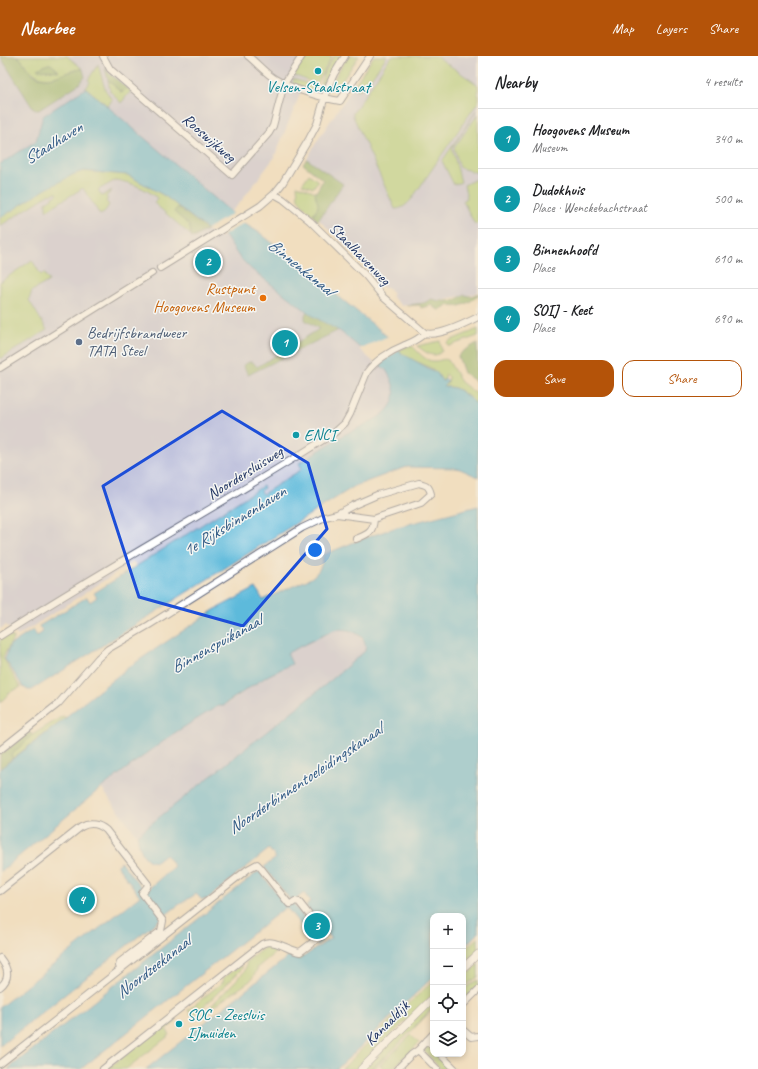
<!DOCTYPE html>
<meta charset="utf-8">
<style>
body{margin:0;font-family:Caveat,sans-serif;background:#f6f6f6;color:#202124}
.controls{position:absolute;right:12px;bottom:12px;display:grid;overflow:hidden;border-radius:8px;box-shadow:0 2px 6px #0003}
.controls button{width:36px;height:36px;display:grid;place-items:center;padding:0;border:0;border-bottom:1px solid #e0e0e0;background:#fff;color:#202124;font:20px sans-serif}
.you{position:absolute;left:315px;top:494px;width:14px;height:14px;margin:-10px;border:3px solid #fff;border-radius:50%;background:#1a73e8;box-shadow:0 0 0 6px #1a73e833}
.badge{display:grid;place-items:center;width:26px;height:26px;border-radius:50%;background:#b45309;color:#fff;font-size:13px;font-weight:700}
.pin{position:absolute;translate:-50% -50%;border:2px solid #fff;box-shadow:0 1px 4px #0006}
.list{margin:0;padding:0;list-style:none}
h2{display:flex;justify-content:space-between;align-items:center;height:52px;margin:0;padding:0 16px;font-size:17px}
h2 small{font-size:13px;font-weight:400;color:#757577}
.list li{display:grid;grid-template-columns:26px 1fr auto;gap:12px;align-items:center;box-sizing:border-box;height:60px;padding:0 16px;border-top:1px solid #e0e0e0}
.list b{display:block;font-size:15px;white-space:nowrap}
.list p{margin:0;font-size:13px;white-space:nowrap;color:#757577}
.list em{font-size:13px;font-style:normal;color:#757577}
.actions{display:flex;gap:8px;padding:12px 16px}
.actions a{flex:1;padding:9px 0;border:1px solid #b45309;border-radius:12px;text-align:center;font-size:14px;color:#b45309}
.actions .main{background:#b45309;color:#fff}
.icon{flex:none;width:22px;height:22px;fill:none;stroke:currentColor;stroke-width:2;stroke-linecap:round;stroke-linejoin:round}
.map{position:relative;flex:none;width:478px;height:1013px;overflow:hidden}
header{display:flex;align-items:center;gap:24px;box-sizing:border-box;height:56px;padding:0 20px;background:#b45309;color:#fff}
header strong{font-size:19px}
nav{display:flex;gap:22px;margin-inline-start:auto;font-size:14px}
main{display:flex}
aside{flex:1;background:#fff}
.map>svg:first-child{display:block}
.industrial{fill:#c0c2dd}
.green{fill:#acd079;stroke:#64806c}
.forest{fill:#89b269;stroke:#527064}
.water{fill:#5dbadb;stroke:#3c749c}
.pier{fill:#f1debf}
.lines{fill:none;stroke-linecap:round;stroke-linejoin:round}
.minor-casing{stroke:#666c80;stroke-width:8}
.major-casing{stroke:#666c80;stroke-width:8}
.minor{stroke:#fff;stroke-width:6}
.major{stroke:#fff;stroke-width:7}
.marked{fill:none;stroke:#1d4ed8;stroke-width:3;stroke-linejoin:round}
.culture-dot{fill:#0f9aa8;stroke:#f6f6f2;stroke-width:1.5}
.food-dot{fill:#e8710a;stroke:#f6f6f2;stroke-width:1.5}
.service-dot{fill:#5c6f8a;stroke:#f6f6f2;stroke-width:1.5}
.labels{text-anchor:middle;dominant-baseline:central;stroke-width:3;stroke-linejoin:round;paint-order:stroke}
.culture-label{font-size:16px;fill:#0d838f;stroke:#f6f6f2;text-anchor:start}
.street-label{font-size:16px;fill:#1b2f5e;stroke:#f6f6f2}
.food-label{font-size:16px;fill:#c56008;stroke:#f6f6f2;text-anchor:end}
.service-label{font-size:16px;fill:#4e5e75;stroke:#f6f6f2;text-anchor:start}
.water-label{font-size:17px;font-style:italic;fill:#2f5984;stroke:#f6f6f2}
</style>
<header>
<strong>Nearbee</strong>
<nav><a>Map</a><a>Layers</a><a>Share</a></nav>
</header>
<main>
<div class="map">
<svg width="478" height="1013" viewBox="0 0 478 1013">
<rect width="100%" height="100%" fill="#f6f6f2"/>
<filter id="ink" filterUnits="userSpaceOnUse"><feTurbulence type="fractalNoise" baseFrequency=".025" numOctaves="2"/><feDisplacementMap in="SourceGraphic" scale="8" xChannelSelector="R" yChannelSelector="G"/><feConvolveMatrix kernelMatrix="1 2 1 2 8 2 1 2 1" color-interpolation-filters="sRGB"/></filter>
<filter id="wash" filterUnits="userSpaceOnUse"><feTurbulence type="fractalNoise" baseFrequency=".012" numOctaves="4" result="noise"/><feDisplacementMap in="SourceGraphic" scale="16" xChannelSelector="R" yChannelSelector="G"/><feGaussianBlur stdDeviation="0.9" result="paint"/><feColorMatrix in="noise" values="0 0 0 0 0 0 0 0 0 0 0 0 0 0 0 0 0 1.4 0 .05"/><feComposite in="paint" operator="in"/></filter>
<g filter="url(#wash)">
<rect width="100%" height="100%" fill="#f1debf"/>
<path class="industrial" d="M 0,0 L 319,0 L 309,16 L 274,102 L 239,148 L 225,161 L 399,322 L 399,349 L 383,364 L 140,516 L 133,506 L 18,580 L 6,569 L 0,573 Z
M 374,0 L 478,0 L 478,236 L 474,238 L 402,250 L 391,240 L 393,238 L 389,232 L 384,232 L 377,225 L 379,222 L 319,164 L 343,128 L 307,103 L 317,85 Z
M 340,573 L 346,573 L 358,578 L 365,588 L 366,592 L 365,595 L 330,625 L 137,779 L 101,732 L 176,676 L 218,650 L 224,650 L 226,648 L 269,619 L 291,608 L 286,597 L 334,574 Z"/>
<path class="green" d="M 16,0 L 67,0 L 83,13 C 75,13 69,16 61,19 C 39,27 32,17 19,1 Z
M 308,0 L 332,0 L 317,28 L 293,19 L 303,2 L 305,4 Z
M 334,0 L 341,0 L 325,30 L 320,28 L 324,17 Z
M 348,0 L 359,0 L 336,34 L 331,32 L 335,21 Z
M 374,0 L 387,0 L 365,31 L 358,34 L 353,31 Z
M 391,0 L 436,0 L 478,29 L 478,46 L 411,144 C 406,149 402,153 395,153 L 353,60 L 353,57 Z
M 98,8 L 105,33 L 112,44 L 108,50 L 86,32 L 90,26 L 88,24 Z
M 293,23 L 317,30 L 315,36 L 295,29 L 293,27 Z
M 108,24 L 122,37 L 127,32 L 131,35 L 121,47 L 110,35 Z
M 478,52 L 452,92 L 461,126 L 454,129 L 442,105 Z
M 478,58 L 478,117 L 460,112 L 454,92 Z
M 83,115 L 128,119 L 165,140 L 208,173 L 194,182 L 154,147 L 157,142 C 146,132 131,127 116,124 L 98,134 L 102,140 L 112,134 L 106,141 L 108,143 L 106,145 L 109,149 L 104,157 L 100,159 L 83,132 L 47,154 L 46,152 L 46,146 L 58,138 L 56,136 L 51,139 L 50,138 L 0,170 L 0,162 C 25,147 56,123 83,115 Z
M 309,118 L 318,125 L 313,132 L 302,128 Z
M 478,122 L 478,168 L 477,169 L 474,167 L 463,145 L 467,142 L 464,129 Z
M 297,129 L 316,136 L 319,149 L 312,159 L 298,143 Z
M 32,204 L 41,219 L 44,217 L 49,225 L 32,235 L 29,244 L 47,274 L 0,303 L 0,226 Z
M 478,273 L 478,280 L 449,290 L 447,287 L 449,285 Z
M 440,285 L 442,295 C 433,304 426,296 417,290 Z
M 409,290 L 412,290 C 419,296 425,306 435,305 C 440,305 443,302 448,304 L 461,326 L 478,339 L 478,349 C 471,344 464,336 457,333 C 452,330 449,332 444,330 L 448,326 L 449,321 L 446,318 L 444,325 L 442,325 C 440,323 439,320 437,317 C 428,307 408,306 399,294 Z
M 8,580 L 14,581 L 3,601 L 17,626 L 21,631 L 10,636 L 0,647 L 0,584 Z
M 63,660 L 66,662 L 13,702 L 10,699 L 16,695 L 32,679 Z
M 478,881 L 478,894 L 463,908 L 463,895 Z
M 269,889 L 275,889 L 303,901 L 299,904 L 277,895 L 258,911 L 255,918 L 250,925 L 207,955 L 207,954 L 245,915 L 247,905 L 265,891 Z
M 478,908 L 478,921 L 463,931 L 463,923 Z
M 240,910 L 242,910 L 242,912 L 241,914 L 193,961 L 188,954 L 224,925 L 222,923 Z
M 478,924 L 478,929 L 463,944 L 463,933 Z
M 433,925 L 433,938 L 357,1013 L 342,1013 L 385,970 Z
M 433,945 L 433,951 L 414,971 L 433,953 L 374,1013 L 371,1013 L 385,1000 L 370,1013 L 364,1013 Z
M 175,961 L 176,962 L 174,964 L 176,966 L 166,973 L 170,979 L 126,1013 L 107,1013 Z
M 411,979 L 419,987 L 392,1013 L 385,1013 L 380,1009 Z
M 428,990 L 433,994 L 433,998 L 436,998 L 451,1013 L 441,1013 L 424,995 Z"/>
<path class="forest" d="M 0,0 L 16,0 L 19,1 C 24,6 26,12 31,16 C 47,31 66,13 83,13 L 85,21 L 79,28 L 39,54 L 36,54 L 32,51 Z
M 48,8 L 51,8 L 59,15 L 39,14 L 37,13 Z
M 105,12 L 109,17 L 127,32 L 122,37 L 108,24 Z
M 307,103 L 343,128 L 318,165 L 312,159 C 321,150 318,149 315,138 L 323,124 L 303,108 Z
M 178,151 L 207,173 L 192,182 L 189,169 L 174,156 Z
M 478,237 L 478,240 C 470,246 458,254 448,249 L 439,254 L 433,251 L 432,249 L 421,252 L 420,249 L 407,250 L 407,249 L 424,247 L 431,243 C 442,246 455,247 464,238 C 468,241 474,241 478,237 Z
M 307,255 L 339,274 L 248,319 L 243,309 L 249,306 L 253,306 L 257,311 L 319,273 L 305,264 L 305,259 Z
M 477,287 L 478,327 L 464,317 L 458,300 L 462,296 Z
M 30,676 L 32,679 L 16,695 L 11,699 L 13,702 L 0,713 L 0,699 Z"/>
<path class="water" d="M 86,32 L 245,168 L 260,177 L 380,274 L 397,290 L 401,297 L 437,317 L 442,325 L 444,325 L 444,323 L 448,324 L 444,330 C 449,332 453,331 457,333 C 464,337 471,344 478,349 L 478,421 L 460,413 L 454,412 L 406,411 L 355,430 L 32,634 L 28,634 L 23,631 L 5,603 L 10,589 L 33,574 L 37,580 L 43,576 L 39,570 L 87,541 L 90,546 L 97,541 L 94,537 L 263,430 L 264,432 L 261,435 L 263,438 L 302,413 L 299,407 C 314,398 329,388 344,379 C 357,372 384,362 391,349 C 398,338 393,325 386,314 L 341,276 L 313,260 L 251,213 L 239,201 L 225,180 L 207,173 L 165,140 L 128,119 L 84,115 L 74,118 L 46,133 L 0,162 L 0,108 L 36,85 L 43,60 Z
M 478,450 L 478,877 L 463,892 L 463,860 L 433,860 L 433,921 C 401,952 369,982 337,1013 L 146,1013 L 289,900 L 299,904 L 331,882 L 306,850 L 310,845 L 304,837 L 292,846 L 322,885 L 317,889 L 286,851 L 81,1013 L 8,1013 L 259,815 L 287,850 L 292,846 L 264,811 L 276,802 L 269,793 L 206,844 L 205,842 L 202,844 L 196,838 L 177,850 L 0,990 L 0,951 L 140,840 L 117,810 L 121,806 L 145,836 L 173,811 L 174,810 L 165,798 L 155,806 C 142,805 139,790 137,779 L 330,625 L 365,595 C 369,578 347,571 334,574 L 287,597 L 292,608 L 269,619 L 226,647 L 224,650 L 218,650 L 176,676 L 134,707 L 101,732 L 0,816 L 0,713 L 66,662 L 68,659 L 129,611 L 151,596 L 214,554 L 256,532 L 263,544 L 311,522 C 319,516 323,509 323,499 L 362,483 L 397,471 Z"/>
<path class="pier" d="M 235,156 L 245,166 L 221,181 L 206,174 Z
M 389,280 L 399,289 L 399,294 L 377,309 L 359,293 Z"/>
</g>
<g filter="url(#ink)">
<g class="lines">
<defs>
<path id="minor" d="M 103,0 L 110,13 L 232,119 L 269,77 L 273,70 L 284,28 L 302,0
M 248,0 C 257,7 265,17 275,23 C 290,32 322,42 340,45 L 370,0
M 274,138 L 283,143 L 310,165 L 366,220 L 383,241 L 425,277 C 439,281 466,267 478,261
M 160,212 L 260,150 L 274,138 L 282,128 L 309,83 L 317,68 L 327,33 L 334,18 L 345,0
M 0,312 L 152,217
M 356,483 C 368,478 373,477 374,463
M 0,580 C 109,509 224,448 334,377 L 345,367 L 350,358 L 367,316 C 375,305 390,295 403,290 C 412,286 418,284 425,277
M 0,694 L 58,648 L 98,602 L 108,593 L 149,569 L 302,472 L 325,461 L 337,458 L 354,449 L 377,439 L 419,427 C 427,429 429,430 431,438 L 421,447 L 379,461 L 374,463 L 337,458
M 0,835 L 81,771 C 90,766 99,768 106,774 L 148,828 L 147,831 L 142,837 L 163,865 L 161,875 L 120,906 L 119,910 L 121,913
M 0,902 C 8,912 11,922 0,931
M 463,949 L 478,934
M 463,974 L 471,981 L 478,980
M 427,984 L 433,991
M 418,994 L 437,1013
M 440,998 L 455,1013
M 0,1008 L 248,813 L 257,808 L 260,811 L 289,848 L 291,848 L 295,845 L 299,846 L 321,874 L 323,877 L 321,880 L 300,896 C 287,894 275,882 262,888 L 103,1013
M 397,1013 L 411,999 L 418,994 L 433,978"/>
<path id="major" d="M 463,912 L 478,898
M 361,1013 L 433,942"/>
</defs>
<use href="#minor" class="minor-casing"/>
<use href="#major" class="major-casing"/>
<use href="#minor" class="minor"/>
<use href="#major" class="major"/>
</g>
</g>
<path d="M0 0H478V1013H0ZM 222,355 L 308,407 L 327,473 L 243,570 L 139,541 L 103,430 Z" fill="#f1debf" fill-opacity=".55" fill-rule="evenodd"/>
<path class="marked" d="M 222,355 L 308,407 L 327,473 L 243,570 L 139,541 L 103,430 Z"/>
<g class="culture-dot">
<circle cx="318" cy="15" r="4"/>
<circle cx="296" cy="379" r="4"/>
<circle cx="179" cy="968" r="4"/>
</g>
<circle class="food-dot" cx="263" cy="242" r="4"/>
<circle class="service-dot" cx="79" cy="286" r="4"/>
<g class="labels">
<g class="culture-label">
<text x="318" y="31" text-anchor="middle">Velsen-Staalstraat</text>
<text x="304" y="379">ENCI</text>
<text x="187" y="959">SOC - Zeesluis<tspan x="187" dy="18">IJmuiden</tspan></text>
</g>
<g class="street-label">
<text transform="translate(209 82) rotate(41)">Rooswijkweg</text>
<text transform="translate(360 198) rotate(46)">Staalhavenweg</text>
<text transform="translate(245 417) rotate(-32)">Noordersluisweg</text>
<text transform="translate(387 967) rotate(-45)">Kanaaldijk</text>
</g>
<g class="food-label">
<text x="255" y="233">Rustpunt<tspan x="255" dy="18">Hoogovens Museum</tspan></text>
</g>
<g class="service-label">
<text x="87" y="277">Bedrijfsbrandweer<tspan x="87" dy="18">TATA Steel</tspan></text>
</g>
<g class="water-label">
<text transform="translate(53 87) rotate(-32)">Staalhaven</text>
<text transform="translate(301 211) rotate(39)">Binnenkanaal</text>
<text transform="translate(234 465) rotate(-32)">1e Rijksbinnenhaven</text>
<text transform="translate(216 588) rotate(-29)">Binnenspuikanaal</text>
<text transform="translate(305 723) rotate(-34)">Noorderbinnentoeleidingskanaal</text>
<text transform="translate(153 911) rotate(-38)">Noordzeekanaal</text>
</g>
</g>
</svg>
<div class="controls">
<button>+</button>
<button>−</button>
<button><svg class="icon" aria-label="locate" viewBox="0 0 24 24"><circle cx="12" cy="12" r="6"/><path d="M12 2v4M12 18v4M2 12h4M18 12h4"/></svg></button>
<button><svg class="icon" aria-label="layers" viewBox="0 0 24 24"><path d="M12 4l9 5-9 5-9-5zM3 14l9 5 9-5"/></svg></button>
</div>
<div class="you"></div>
<div class="pin badge" style="left:285px;top:287px;background:#0f9aa8">1</div>
<div class="pin badge" style="left:208px;top:206px;background:#0f9aa8">2</div>
<div class="pin badge" style="left:317px;top:870px;background:#0f9aa8">3</div>
<div class="pin badge" style="left:82px;top:844px;background:#0f9aa8">4</div>
</div>
<aside>
<h2>Nearby<small>4 results</small></h2>
<ul class="list">
<li><span class="badge" style="background:#0f9aa8">1</span><div><b>Hoogovens Museum</b><p>Museum</p></div><em>340 m</em></li>
<li><span class="badge" style="background:#0f9aa8">2</span><div><b>Dudokhuis</b><p>Place · Wenckebachstraat</p></div><em>500 m</em></li>
<li><span class="badge" style="background:#0f9aa8">3</span><div><b>Binnenhoofd</b><p>Place</p></div><em>610 m</em></li>
<li><span class="badge" style="background:#0f9aa8">4</span><div><b>SOIJ - Keet</b><p>Place</p></div><em>690 m</em></li>
</ul>
<div class="actions"><a class="main">Save</a><a>Share</a></div>
</aside>
</main>
